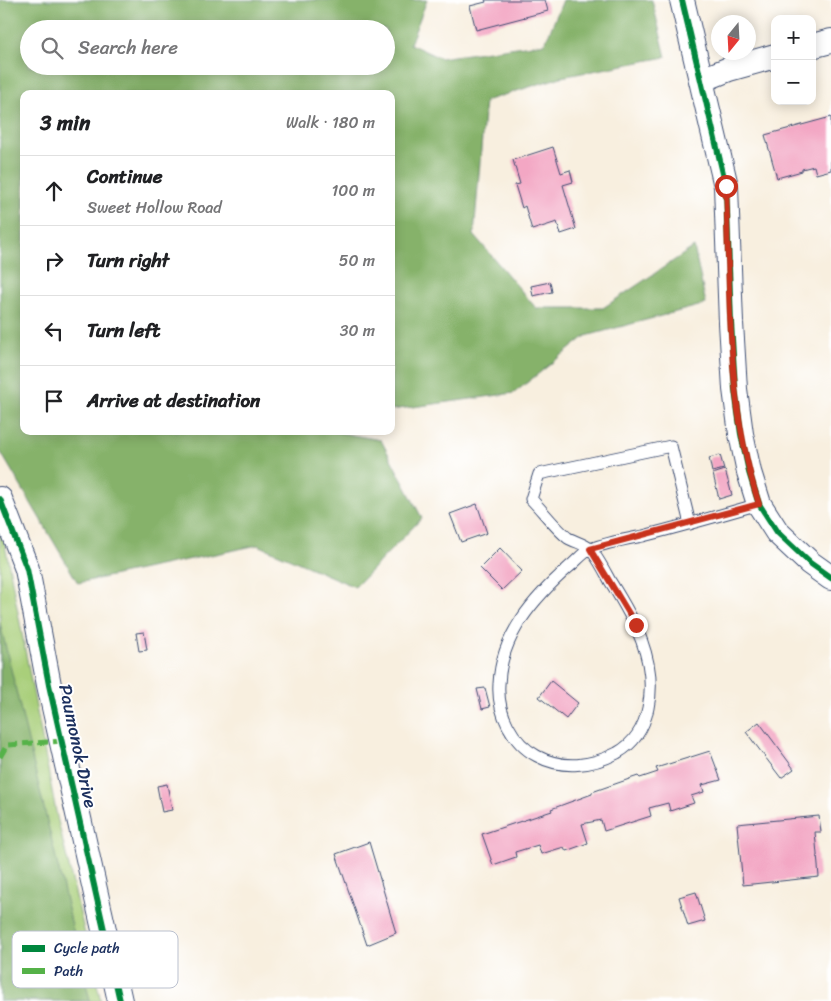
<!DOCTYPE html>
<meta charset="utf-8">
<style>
body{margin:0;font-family:Sriracha,sans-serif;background:#f2f2f2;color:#202124}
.controls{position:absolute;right:15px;top:15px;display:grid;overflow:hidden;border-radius:10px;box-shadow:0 2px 12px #0003}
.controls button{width:45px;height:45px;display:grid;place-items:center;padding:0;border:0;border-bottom:1px solid #e0e0e0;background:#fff;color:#202124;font:25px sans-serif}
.compass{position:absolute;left:711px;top:15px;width:45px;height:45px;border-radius:50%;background:#fff;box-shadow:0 2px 12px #0003;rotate:198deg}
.stop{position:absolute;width:15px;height:15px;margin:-11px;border:4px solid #c8321e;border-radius:50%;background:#fff}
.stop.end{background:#c8321e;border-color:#fff;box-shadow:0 1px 5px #0008}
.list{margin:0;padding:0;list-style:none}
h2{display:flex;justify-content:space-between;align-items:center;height:65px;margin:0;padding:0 20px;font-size:21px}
h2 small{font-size:16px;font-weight:400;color:#757577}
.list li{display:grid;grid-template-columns:32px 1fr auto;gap:15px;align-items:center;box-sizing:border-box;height:70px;padding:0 20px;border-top:1px solid #e0e0e0}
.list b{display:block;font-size:19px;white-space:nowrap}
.list p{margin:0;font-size:16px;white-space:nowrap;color:#757577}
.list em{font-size:16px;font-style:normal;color:#757577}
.icon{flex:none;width:28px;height:28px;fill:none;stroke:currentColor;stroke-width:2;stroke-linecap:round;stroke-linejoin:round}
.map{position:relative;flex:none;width:831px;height:1001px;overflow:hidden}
.search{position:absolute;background:#fff;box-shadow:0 2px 12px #0003;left:20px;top:20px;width:375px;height:55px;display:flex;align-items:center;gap:12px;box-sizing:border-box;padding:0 18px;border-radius:28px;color:#757577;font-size:19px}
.panel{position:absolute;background:#fff;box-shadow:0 2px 12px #0003;left:20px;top:90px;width:375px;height:345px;border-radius:10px}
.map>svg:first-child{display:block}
.green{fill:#a9cf7a;stroke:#627f6c}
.forest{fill:#86b26a;stroke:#507064;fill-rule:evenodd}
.building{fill:#f3a7c4}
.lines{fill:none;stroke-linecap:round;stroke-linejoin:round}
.lane-casing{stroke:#3c4c71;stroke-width:13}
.street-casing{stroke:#3c4c71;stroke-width:26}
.lane{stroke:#fff;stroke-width:11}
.street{stroke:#fff;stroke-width:24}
.quiet{stroke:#55b248;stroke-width:5;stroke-dasharray:10 5;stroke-linecap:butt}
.cycleway-casing{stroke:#fff;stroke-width:9}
.cycleway{stroke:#00873e;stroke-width:6}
.route{stroke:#c8321e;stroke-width:6}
.labels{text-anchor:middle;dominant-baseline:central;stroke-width:4;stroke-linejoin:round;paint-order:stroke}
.street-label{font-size:18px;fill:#1b2f5e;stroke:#fff}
.key{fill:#fff;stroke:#bbc1cf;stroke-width:1}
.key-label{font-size:14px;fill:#1b2f5e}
</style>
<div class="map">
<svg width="831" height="1001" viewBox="0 0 831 1001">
<rect width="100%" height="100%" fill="#fff"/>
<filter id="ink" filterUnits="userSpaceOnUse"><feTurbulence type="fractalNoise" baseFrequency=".02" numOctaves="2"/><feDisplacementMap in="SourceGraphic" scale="10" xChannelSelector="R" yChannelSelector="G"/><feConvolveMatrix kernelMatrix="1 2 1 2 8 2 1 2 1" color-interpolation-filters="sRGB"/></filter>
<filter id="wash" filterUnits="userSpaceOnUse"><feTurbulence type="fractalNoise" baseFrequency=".0096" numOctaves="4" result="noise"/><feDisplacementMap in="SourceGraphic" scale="20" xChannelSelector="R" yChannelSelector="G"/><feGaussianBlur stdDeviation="1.12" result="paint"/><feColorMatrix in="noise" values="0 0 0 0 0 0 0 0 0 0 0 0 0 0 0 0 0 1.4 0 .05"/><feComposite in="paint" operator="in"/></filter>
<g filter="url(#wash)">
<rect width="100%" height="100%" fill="#f8efdf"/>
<path class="green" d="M 0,530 L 4,539 L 57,817 L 101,1001 L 0,1001 Z"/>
<path class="forest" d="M 0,0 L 427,0 L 410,44 L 440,58 L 545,43 L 563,0 L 652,0 L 666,57 L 561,77 L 485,101 L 474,235 L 536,308 L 603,308 L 694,247 L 706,304 L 586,336 L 514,393 L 391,410 L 391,94 L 24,94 L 24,431 L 330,431 L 381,440 L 422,518 L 355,587 L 258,545 L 78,583 L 0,451 ZM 29,29 L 386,29 L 386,66 L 29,66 Z
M 0,623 L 90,1001 L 0,1001 Z"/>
<g id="blocks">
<path class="building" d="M 485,0 L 545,0 L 548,11 L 476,30 L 470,6 L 486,2 Z
M 831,117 L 831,170 L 816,174 L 814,166 L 802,169 L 802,171 L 777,178 L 765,135 Z
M 553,147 L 561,173 L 570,170 L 573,182 L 563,185 L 576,229 L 561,234 L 557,222 L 532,230 L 525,206 L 522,208 L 515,185 L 520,184 L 513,160 Z
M 550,282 L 552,292 L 533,296 L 531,286 Z
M 720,455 L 724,469 L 712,472 L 709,458 Z
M 725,470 L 732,495 L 719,499 L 713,474 Z
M 477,504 L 487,533 L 461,542 L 450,514 Z
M 500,548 L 522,571 L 502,590 L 480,568 Z
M 144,632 L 147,650 L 139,651 L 136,633 Z
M 551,681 L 578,703 L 566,719 L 539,697 Z
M 485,688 L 490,707 L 482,709 L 477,689 Z
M 759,722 L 794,769 L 781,778 L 746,732 Z
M 710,751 L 721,780 L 702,785 L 704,792 L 691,796 L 694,803 L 670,811 L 668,803 L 649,808 L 651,816 L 604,831 L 601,820 L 582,824 L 588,843 L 566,851 L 564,847 L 541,854 L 538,845 L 515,852 L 516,857 L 493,865 L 482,834 L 552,811 L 551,809 L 592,794 L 592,792 L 638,776 L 640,778 L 658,772 L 656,768 Z
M 167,784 L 172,810 L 162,812 L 157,786 Z
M 819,816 L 821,832 L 815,832 L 819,877 L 743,885 L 737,824 Z
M 369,842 L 396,933 L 367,945 L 336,854 Z
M 696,892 L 705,921 L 688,926 L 679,897 Z"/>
</g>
</g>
<g filter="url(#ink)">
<use href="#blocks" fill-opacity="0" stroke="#3c4c71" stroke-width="1"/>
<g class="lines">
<defs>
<path id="lane" d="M 690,524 L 671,446 L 539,474 L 531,499 C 542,510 557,530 568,538 C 575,542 585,544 590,549 C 597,556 605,572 610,581 C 634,619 658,661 648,708 C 644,728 635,743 617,753 C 592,766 563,770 537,756 C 512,743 497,712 499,684 C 501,635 534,598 569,567 C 576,562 583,552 591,549 C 605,543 628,539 643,536 C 682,526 721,515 759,504"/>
<path id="street" d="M 682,0 L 726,186 L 731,323 L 735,389 L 741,434 L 749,472 L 759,504 L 777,532 L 810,563 L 831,578
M 812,46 L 831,41
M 702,80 L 729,69 L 775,56
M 0,499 L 27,569 L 49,685 L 120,1001"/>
</defs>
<use href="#lane" class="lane-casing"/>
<use href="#street" class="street-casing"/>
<use href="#lane" class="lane"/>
<use href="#street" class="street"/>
<path class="quiet" d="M 0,757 L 7,745 L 62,741"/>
<defs>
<path id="cycleway" d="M 682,0 L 726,186 L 731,323 L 735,389 L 741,434 L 749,472 L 759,504 L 777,532 L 810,563 L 831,578
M 0,499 L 27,569 L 49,685 L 120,1001"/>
</defs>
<use href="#cycleway" class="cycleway-casing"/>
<use href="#cycleway" class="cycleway"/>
</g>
</g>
<g class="lines" filter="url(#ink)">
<path class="route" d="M 636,625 L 590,549 L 759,504 C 726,403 730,293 726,186"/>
</g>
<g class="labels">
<g class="street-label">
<text transform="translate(78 746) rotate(78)">Paumonok Drive</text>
</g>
</g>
<rect x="12" y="931" width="166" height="57" rx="8" class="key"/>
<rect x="22" y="945" width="23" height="7" fill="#00873e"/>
<rect x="22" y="968" width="23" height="6" fill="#55b248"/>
<g class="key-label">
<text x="54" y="953">Cycle path</text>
<text x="54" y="976">Path</text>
</g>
</svg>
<div class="controls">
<button>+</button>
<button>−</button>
</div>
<svg class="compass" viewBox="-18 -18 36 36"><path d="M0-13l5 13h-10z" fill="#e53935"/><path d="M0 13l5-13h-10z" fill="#757577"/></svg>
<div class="stop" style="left:726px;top:186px"></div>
<div class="stop end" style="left:636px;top:625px"></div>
<div class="search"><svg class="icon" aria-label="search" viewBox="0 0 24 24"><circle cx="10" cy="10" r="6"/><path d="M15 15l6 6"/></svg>Search here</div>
<section class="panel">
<h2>3 min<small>Walk · 180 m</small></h2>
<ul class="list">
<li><svg class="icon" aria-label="ahead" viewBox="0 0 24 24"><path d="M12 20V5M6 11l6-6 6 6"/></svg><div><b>Continue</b><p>Sweet Hollow Road</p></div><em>100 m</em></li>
<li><svg class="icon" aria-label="right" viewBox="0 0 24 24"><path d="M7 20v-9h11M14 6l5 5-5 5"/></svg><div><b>Turn right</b></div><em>50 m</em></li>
<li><svg class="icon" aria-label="left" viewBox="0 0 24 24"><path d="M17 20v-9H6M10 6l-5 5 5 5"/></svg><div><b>Turn left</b></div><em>30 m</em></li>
<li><svg class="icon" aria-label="arrive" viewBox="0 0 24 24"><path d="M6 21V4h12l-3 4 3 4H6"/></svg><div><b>Arrive at destination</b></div></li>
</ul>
</section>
</div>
